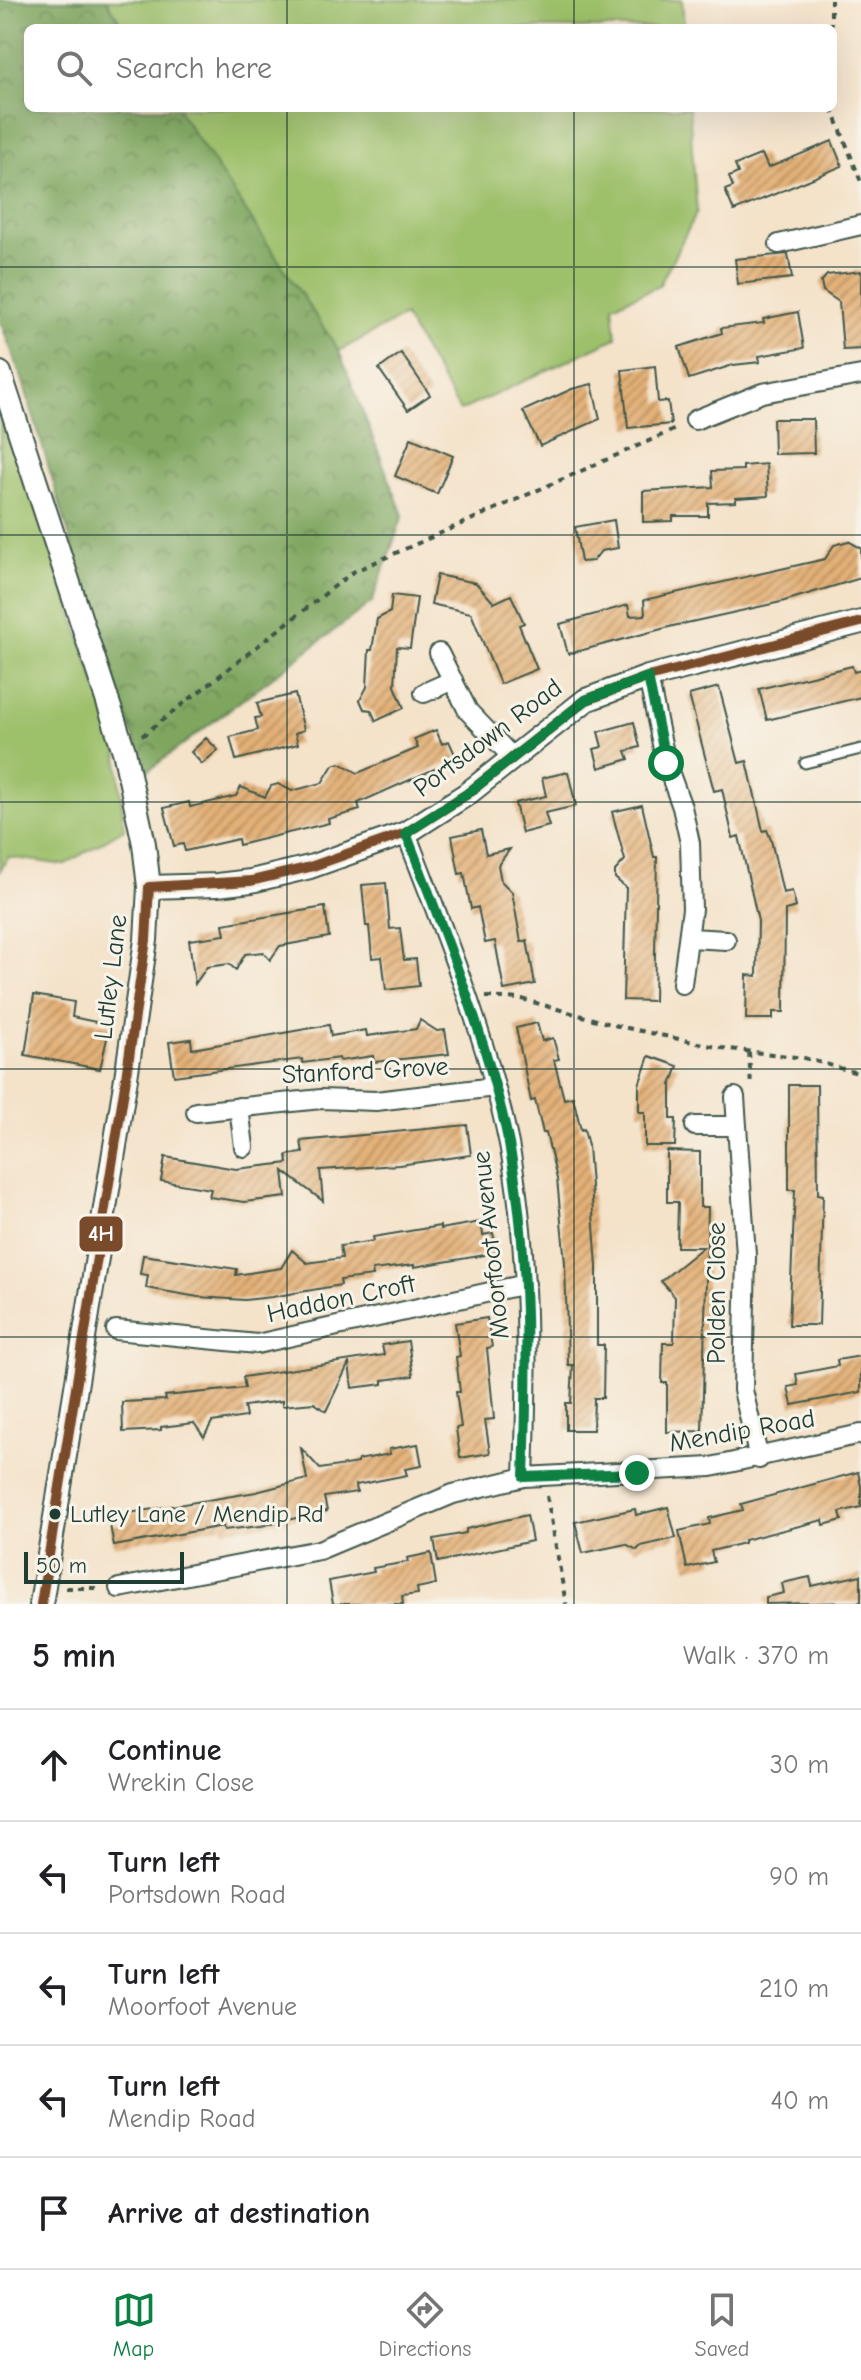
<!DOCTYPE html>
<meta charset="utf-8">
<style>
body{margin:0;font-family:"Comic Neue",sans-serif;background:#f2f2f2;color:#202124}
.scale{position:absolute;left:24px;bottom:20px;width:160px;box-sizing:border-box;padding-left:8px;border:4px solid #1f3d34;border-top:0;font-size:22px;line-height:28px;white-space:nowrap;color:#1f3d34;-webkit-text-stroke:6px #f7f3e8;paint-order:stroke}
.stop{position:absolute;width:24px;height:24px;margin:-18px;border:6px solid #0b8043;border-radius:50%;background:#fff}
.stop.end{background:#0b8043;border-color:#fff;box-shadow:0 2px 8px #0008}
.list{margin:0;padding:0;list-style:none}
h2{display:flex;justify-content:space-between;align-items:center;height:104px;margin:0;padding:0 32px;font-size:34px}
h2 small{font-size:26px;font-weight:400;color:#757577}
.list li{display:grid;grid-template-columns:52px 1fr auto;gap:24px;align-items:center;box-sizing:border-box;height:112px;padding:0 32px;border-top:2px solid #e0e0e0}
.list b{display:block;font-size:30px;white-space:nowrap}
.list p{margin:0;font-size:26px;white-space:nowrap;color:#757577}
.list em{font-size:26px;font-style:normal;color:#757577}
.icon{flex:none;width:44px;height:44px;fill:none;stroke:currentColor;stroke-width:2;stroke-linecap:round;stroke-linejoin:round}
.map{position:relative;flex:none;width:861px;height:1604px;overflow:hidden}
.search{position:absolute;background:#fff;box-shadow:0 8px 32px #0002;left:24px;right:24px;top:24px;height:88px;display:flex;align-items:center;gap:20px;box-sizing:border-box;padding:0 28px;border-radius:12px;color:#757577;font-size:30px}
.sheet{height:664px;background:#fff}
nav{display:flex;justify-content:space-around;align-items:center;box-sizing:border-box;height:112px;border-top:2px solid #e0e0e0;background:#fff;font-size:22px;color:#757577}
nav a{display:grid;justify-items:center;gap:4px}
nav .on{color:#0b8043}
.map>svg:first-child{display:block}
.grass{fill:#9dc06a;stroke:#5e7e4f;stroke-width:2}
.forest{fill:url(#forest-crowns);stroke:#4e7249;stroke-width:2}
.building{fill:url(#building-hatch)}
.lines{fill:none;stroke-linecap:round;stroke-linejoin:round}
.service-casing{stroke:#3f564a;stroke-width:13}
.minor-casing{stroke:#3f564a;stroke-width:22}
.tertiary-casing{stroke:#3f564a;stroke-width:26}
.path{stroke:#3f564a;stroke-width:4;stroke-dasharray:6 6;stroke-linecap:butt}
.service{stroke:#fff;stroke-width:9}
.minor{stroke:#fff;stroke-width:18}
.tertiary{stroke:#fff;stroke-width:22}
.bus-1-casing{stroke:#f7f3e8;stroke-width:16}
.bus-1{stroke:#7a4b2a;stroke-width:10}
.route{stroke:#0b8043;stroke-width:10}
.grid{fill:none;stroke:#1f3d34;stroke-width:2;stroke-opacity:0.55}
.bus-dot{fill:#1f3d34;stroke:#f7f3e8;stroke-width:3}
.labels{text-anchor:middle;dominant-baseline:central;stroke-width:6;stroke-linejoin:round;paint-order:stroke}
.bus-label{font-size:24px;fill:#1f3d34;stroke:#f7f3e8;text-anchor:start}
.street-label{font-size:26px;fill:#1f3d34;stroke:#f7f3e8}
.line-badge{stroke:#f7f3e8;stroke-width:3}
.badge-label{font-size:22px;text-anchor:middle;font-weight:bold;fill:#fff}
</style>
<div class="map">
<svg width="861" height="1604" viewBox="0 0 861 1604">
<defs>
<pattern id="forest-crowns" width="20" height="18" patternUnits="userSpaceOnUse" patternTransform="scale(2)"><rect width="20" height="18" fill="#7ea65e"/><path d="M2 6a3 3 0 1 1 6 0M12 15a3 3 0 1 1 6 0" fill="none" stroke="#67884e"/></pattern>
<pattern id="building-hatch" width="6" height="6" patternUnits="userSpaceOnUse" patternTransform="scale(2)"><rect width="6" height="6" fill="#e3b077"/><path d="M-1 1l2-2M0 6l6-6M5 7l2-2" fill="none" stroke="#b79062"/></pattern>
</defs>
<rect width="100%" height="100%" fill="#f7f3e8"/>
<filter id="ink" filterUnits="userSpaceOnUse"><feTurbulence type="fractalNoise" baseFrequency=".0125" numOctaves="2"/><feDisplacementMap in="SourceGraphic" scale="16" xChannelSelector="R" yChannelSelector="G"/><feConvolveMatrix kernelMatrix="1 2 1 2 8 2 1 2 1" color-interpolation-filters="sRGB"/></filter>
<filter id="wash" filterUnits="userSpaceOnUse"><feTurbulence type="fractalNoise" baseFrequency=".006" numOctaves="4" result="noise"/><feDisplacementMap in="SourceGraphic" scale="32" xChannelSelector="R" yChannelSelector="G"/><feGaussianBlur stdDeviation="1.8" result="paint"/><feColorMatrix in="noise" values="0 0 0 0 0 0 0 0 0 0 0 0 0 0 0 0 0 1.4 0 .05"/><feComposite in="paint" operator="in"/></filter>
<g filter="url(#wash)">
<rect width="100%" height="100%" fill="#f4e2c9"/>
<path class="grass" d="M 106,0 L 682,0 L 684,28 L 124,28 Z
M 177,108 L 689,108 L 697,212 L 659,286 L 613,305 L 616,338 L 460,411 L 404,316 L 339,351 Z
M 0,399 L 117,747 L 124,829 L 64,865 L 8,857 L 0,871 Z"/>
<path class="forest" d="M 0,0 L 106,0 L 124,28 L 28,28 L 28,108 L 177,108 L 339,351 L 403,515 L 372,602 L 145,773 L 78,565 L 22,378 L 0,321 Z"/>
<g id="blocks">
<path class="building" d="M 832,141 L 842,166 L 734,211 L 725,190 L 733,187 L 729,177 L 738,173 L 735,165 L 762,154 L 768,168 Z
M 788,254 L 792,278 L 738,284 L 735,259 Z
M 861,271 L 861,349 L 843,350 L 839,302 L 823,291 L 821,282 L 827,275 Z
M 798,312 L 804,348 L 759,356 L 760,362 L 733,365 L 689,379 L 679,347 L 722,333 L 721,328 L 764,323 L 763,319 Z
M 401,353 L 430,395 L 408,410 L 379,369 Z
M 655,366 L 658,402 L 668,401 L 671,424 L 628,428 L 622,370 Z
M 592,384 L 600,419 L 540,446 L 523,411 L 572,389 Z
M 773,419 L 813,419 L 814,453 L 774,454 Z
M 411,438 L 453,456 L 437,494 L 395,476 Z
M 766,464 L 768,496 L 736,498 L 736,502 L 708,503 L 708,516 L 673,516 L 673,521 L 643,522 L 643,491 L 713,487 L 712,471 L 743,470 L 743,466 Z
M 614,520 L 618,548 L 601,551 L 593,561 L 581,562 L 575,527 Z
M 848,541 L 861,548 L 861,578 L 781,602 L 673,626 L 568,654 L 560,624 L 628,605 L 630,616 L 645,615 L 644,600 L 825,559 L 834,545 Z
M 437,575 L 476,583 L 494,603 L 511,595 L 524,623 L 519,625 L 537,669 L 500,684 L 471,613 L 431,604 Z
M 392,595 L 417,598 L 410,648 L 397,647 L 395,686 L 404,708 L 376,721 L 371,710 L 364,709 L 360,700 L 367,687 L 369,650 L 372,650 L 377,619 L 390,612 Z
M 852,666 L 854,672 L 861,670 L 861,697 L 767,720 L 759,689 Z
M 719,687 L 739,763 L 747,761 L 763,831 L 767,830 L 771,840 L 783,893 L 792,891 L 796,907 L 785,910 L 784,1012 L 773,1012 L 773,1019 L 746,1019 L 747,975 L 757,976 L 758,921 L 739,836 L 733,838 L 722,789 L 714,791 L 689,695 Z
M 295,694 L 304,730 L 295,733 L 298,744 L 236,760 L 230,737 L 258,730 L 255,718 L 261,717 L 257,703 Z
M 634,722 L 640,747 L 626,751 L 629,759 L 599,768 L 594,749 L 602,747 L 598,732 Z
M 436,730 L 442,744 L 449,741 L 457,759 L 358,803 L 360,810 L 328,819 L 329,823 L 239,845 L 238,839 L 185,851 L 183,844 L 174,846 L 164,808 L 189,802 L 190,807 L 236,796 L 241,787 L 265,797 L 271,786 L 278,784 L 292,791 L 322,783 L 333,765 L 340,763 L 358,773 L 418,748 L 414,739 Z
M 206,738 L 218,750 L 202,764 L 191,752 Z
M 568,772 L 576,806 L 545,813 L 549,826 L 522,833 L 515,803 L 546,796 L 542,778 Z
M 642,805 L 654,857 L 657,857 L 654,1001 L 623,1000 L 626,888 L 615,878 L 615,871 L 625,860 L 612,812 Z
M 481,830 L 486,854 L 510,849 L 498,865 L 501,881 L 512,892 L 521,942 L 527,940 L 535,984 L 504,990 L 495,941 L 485,943 L 478,907 L 471,909 L 464,873 L 459,874 L 452,836 Z
M 386,883 L 390,929 L 400,928 L 404,960 L 416,959 L 419,986 L 386,990 L 382,957 L 372,958 L 369,926 L 366,926 L 362,885 Z
M 325,907 L 329,937 L 280,946 L 270,960 L 263,952 L 245,954 L 236,970 L 229,964 L 207,967 L 195,984 L 189,940 L 225,935 L 223,924 Z
M 34,995 L 74,1002 L 72,1017 L 110,1025 L 100,1069 L 25,1055 Z
M 420,1020 L 437,1031 L 445,1030 L 449,1054 L 374,1062 L 373,1056 L 340,1061 L 339,1058 L 303,1063 L 302,1059 L 174,1076 L 169,1042 L 191,1039 L 192,1049 L 329,1025 L 331,1036 L 366,1030 L 367,1036 L 416,1029 Z
M 537,1023 L 542,1041 L 553,1038 L 559,1059 L 554,1060 L 564,1099 L 573,1097 L 581,1130 L 584,1129 L 588,1146 L 597,1266 L 597,1345 L 604,1345 L 603,1398 L 594,1398 L 593,1430 L 566,1430 L 566,1403 L 571,1403 L 573,1365 L 568,1365 L 565,1263 L 557,1179 L 546,1133 L 543,1133 L 535,1100 L 531,1101 L 516,1028 Z
M 649,1056 L 678,1066 L 671,1085 L 671,1119 L 676,1119 L 675,1146 L 645,1146 L 645,1112 L 639,1112 L 639,1085 Z
M 789,1085 L 817,1085 L 818,1194 L 823,1195 L 819,1325 L 789,1325 L 795,1190 L 789,1190 Z
M 467,1125 L 471,1155 L 399,1165 L 320,1170 L 323,1201 L 283,1171 L 286,1197 L 244,1202 L 209,1197 L 211,1189 L 161,1181 L 165,1157 L 236,1169 L 288,1163 L 287,1155 L 303,1153 L 301,1141 Z
M 667,1151 L 700,1152 L 700,1207 L 708,1207 L 702,1431 L 667,1432 L 667,1383 L 662,1383 L 663,1343 L 674,1343 L 675,1297 L 661,1281 L 703,1247 L 677,1247 L 678,1202 L 667,1202 Z
M 481,1222 L 483,1235 L 493,1233 L 497,1253 L 414,1267 L 414,1265 L 372,1270 L 373,1276 L 340,1280 L 341,1285 L 272,1297 L 245,1300 L 198,1297 L 146,1288 L 148,1275 L 140,1274 L 143,1255 L 237,1269 L 236,1275 L 281,1268 L 292,1250 L 307,1263 L 342,1258 L 340,1246 L 374,1241 L 373,1237 L 440,1226 L 440,1229 Z
M 487,1318 L 492,1347 L 487,1348 L 494,1419 L 485,1420 L 490,1453 L 460,1458 L 456,1428 L 461,1427 L 456,1392 L 460,1392 L 456,1357 L 460,1356 L 455,1323 Z
M 408,1341 L 413,1376 L 383,1380 L 383,1384 L 352,1388 L 349,1363 L 326,1411 L 314,1403 L 282,1406 L 282,1401 L 244,1406 L 246,1417 L 212,1422 L 204,1437 L 194,1423 L 161,1427 L 161,1430 L 123,1432 L 122,1402 L 166,1400 L 165,1396 L 245,1388 L 243,1377 L 384,1355 L 382,1345 Z
M 861,1356 L 861,1392 L 792,1405 L 788,1387 L 798,1385 L 796,1374 L 838,1366 L 837,1360 Z
M 418,1444 L 422,1466 L 405,1469 L 407,1475 L 356,1485 L 357,1492 L 324,1497 L 327,1511 L 261,1526 L 224,1530 L 223,1526 L 114,1546 L 110,1525 L 125,1523 L 123,1514 L 256,1492 L 307,1479 L 301,1448 L 320,1469 L 358,1463 L 358,1460 L 390,1454 L 389,1449 Z
M 858,1472 L 861,1486 L 861,1507 L 840,1512 L 842,1520 L 824,1525 L 823,1520 L 744,1540 L 744,1543 L 711,1551 L 714,1562 L 687,1568 L 679,1531 L 710,1524 L 709,1518 L 743,1510 L 741,1504 Z
M 668,1507 L 676,1538 L 641,1546 L 637,1550 L 626,1544 L 583,1553 L 575,1522 L 635,1509 L 636,1515 Z
M 527,1515 L 532,1541 L 438,1562 L 434,1539 L 466,1533 L 466,1529 Z
M 431,1553 L 436,1584 L 417,1588 L 418,1594 L 402,1596 L 403,1604 L 333,1604 L 329,1581 L 374,1572 L 373,1568 L 408,1562 L 407,1558 Z
M 861,1575 L 861,1602 L 766,1604 L 766,1597 L 784,1593 L 782,1583 L 810,1577 L 812,1586 Z"/>
</g>
</g>
<g filter="url(#ink)">
<use href="#blocks" fill-opacity="0" stroke="#3f564a" stroke-width="2"/>
<g class="lines">
<defs>
<path id="service" d="M 805,763 L 861,749"/>
<path id="minor" d="M 779,244 L 861,225
M 695,420 L 762,393 L 861,375
M 439,653 L 468,711 L 512,757
M 648,677 L 666,763 L 682,807 L 690,843 L 692,909 L 682,984
M 424,693 L 453,680
M 406,833 C 445,935 487,1037 509,1144 C 530,1254 528,1365 524,1477
M 690,938 L 726,940
M 735,1097 L 746,1255 L 743,1390 L 759,1459
M 239,1107 L 244,1147
M 196,1112 L 321,1099 L 376,1101 L 495,1087
M 695,1126 L 735,1126
M 116,1330 L 257,1344 L 526,1284
M 119,1588 L 319,1550 L 453,1494 L 524,1477 L 711,1467 L 861,1434"/>
<path id="tertiary" d="M 0,373 L 124,751 L 144,844 L 149,887 L 146,940 L 126,1078 L 41,1604
M 149,887 L 217,885 L 251,881 L 310,867 L 406,833 L 467,794 L 586,700 L 648,677 L 861,622"/>
</defs>
<use href="#service" class="service-casing"/>
<use href="#minor" class="minor-casing"/>
<use href="#tertiary" class="tertiary-casing"/>
<path class="path" d="M 831,28 L 831,0
M 832,108 L 861,182
M 142,736 L 353,572 L 678,428
M 486,997 L 522,999 L 618,1026 L 721,1048 L 804,1058 L 861,1074
M 749,1052 L 751,1087
M 547,1496 L 566,1604
M 66,1588 L 101,1588"/>
<use href="#service" class="service"/>
<use href="#minor" class="minor"/>
<use href="#tertiary" class="tertiary"/>
<defs>
<path id="bus-1" d="M 41,1604 L 126,1078 L 146,940 L 149,887 L 251,881 L 310,867 L 406,833 L 467,794 L 586,700 L 648,677 L 861,622"/>
</defs>
<use href="#bus-1" class="bus-1-casing"/>
<use href="#bus-1" class="bus-1"/>
</g>
</g>
<g class="lines" filter="url(#ink)">
<path class="route" d="M 637,1473 L 524,1477 C 528,1365 530,1254 509,1144 C 487,1037 445,935 406,833 L 467,794 L 586,700 L 648,677 L 666,763"/>
</g>
<path class="grid" d="M 287,0 L 287,28M 574,0 L 574,28M 287,108 L 287,1604M 574,108 L 574,1604M 0,267 L 861,267M 0,535 L 861,535M 0,802 L 861,802M 0,1069 L 861,1069M 0,1337 L 861,1337"/>
<circle class="bus-dot" cx="55" cy="1514" r="7"/>
<g class="labels">
<g class="bus-label">
<text x="70" y="1514">Lutley Lane / Mendip Rd</text>
</g>
<g class="street-label">
<text transform="translate(488 738) rotate(-37)">Portsdown Road</text>
<text transform="translate(111 977) rotate(-83)">Lutley Lane</text>
<text transform="translate(365 1071) rotate(-3)">Stanford Grove</text>
<text transform="translate(491 1245) rotate(-96)">Moorfoot Avenue</text>
<text transform="translate(717 1293) rotate(-90)">Polden Close</text>
<text transform="translate(341 1299) rotate(-12)">Haddon Croft</text>
<text transform="translate(742 1431) rotate(-10)">Mendip Road</text>
</g>
</g>
<rect class="line-badge" x="78" y="1215" width="46" height="38" rx="8" fill="#7a4b2a"/>
<g class="badge-label">
<text x="101" y="1241">4H</text>
</g>
</svg>
<div class="scale">50 m</div>
<div class="stop" style="left:666px;top:763px"></div>
<div class="stop end" style="left:637px;top:1473px"></div>
<div class="search"><svg class="icon" aria-label="search" viewBox="0 0 24 24"><circle cx="10" cy="10" r="6"/><path d="M15 15l6 6"/></svg>Search here</div>
</div>
<section class="sheet">
<h2>5 min<small>Walk · 370 m</small></h2>
<ul class="list">
<li><svg class="icon" aria-label="ahead" viewBox="0 0 24 24"><path d="M12 20V5M6 11l6-6 6 6"/></svg><div><b>Continue</b><p>Wrekin Close</p></div><em>30 m</em></li>
<li><svg class="icon" aria-label="left" viewBox="0 0 24 24"><path d="M17 20v-9H6M10 6l-5 5 5 5"/></svg><div><b>Turn left</b><p>Portsdown Road</p></div><em>90 m</em></li>
<li><svg class="icon" aria-label="left" viewBox="0 0 24 24"><path d="M17 20v-9H6M10 6l-5 5 5 5"/></svg><div><b>Turn left</b><p>Moorfoot Avenue</p></div><em>210 m</em></li>
<li><svg class="icon" aria-label="left" viewBox="0 0 24 24"><path d="M17 20v-9H6M10 6l-5 5 5 5"/></svg><div><b>Turn left</b><p>Mendip Road</p></div><em>40 m</em></li>
<li><svg class="icon" aria-label="arrive" viewBox="0 0 24 24"><path d="M6 21V4h12l-3 4 3 4H6"/></svg><div><b>Arrive at destination</b></div></li>
</ul>
</section>
<nav>
<a class="on"><svg class="icon" aria-label="map" viewBox="0 0 24 24"><path d="M3 6l6-2 6 2 6-2v14l-6 2-6-2-6 2zM9 4v14M15 6v14"/></svg>Map</a>
<a><svg class="icon" aria-label="directions" viewBox="0 0 24 24"><path d="M12 3l9 9-9 9-9-9zM9 14v-3h6M13 9l2 2-2 2"/></svg>Directions</a>
<a><svg class="icon" aria-label="saved" viewBox="0 0 24 24"><path d="M7 4h10v16l-5-4-5 4z"/></svg>Saved</a>
</nav>
